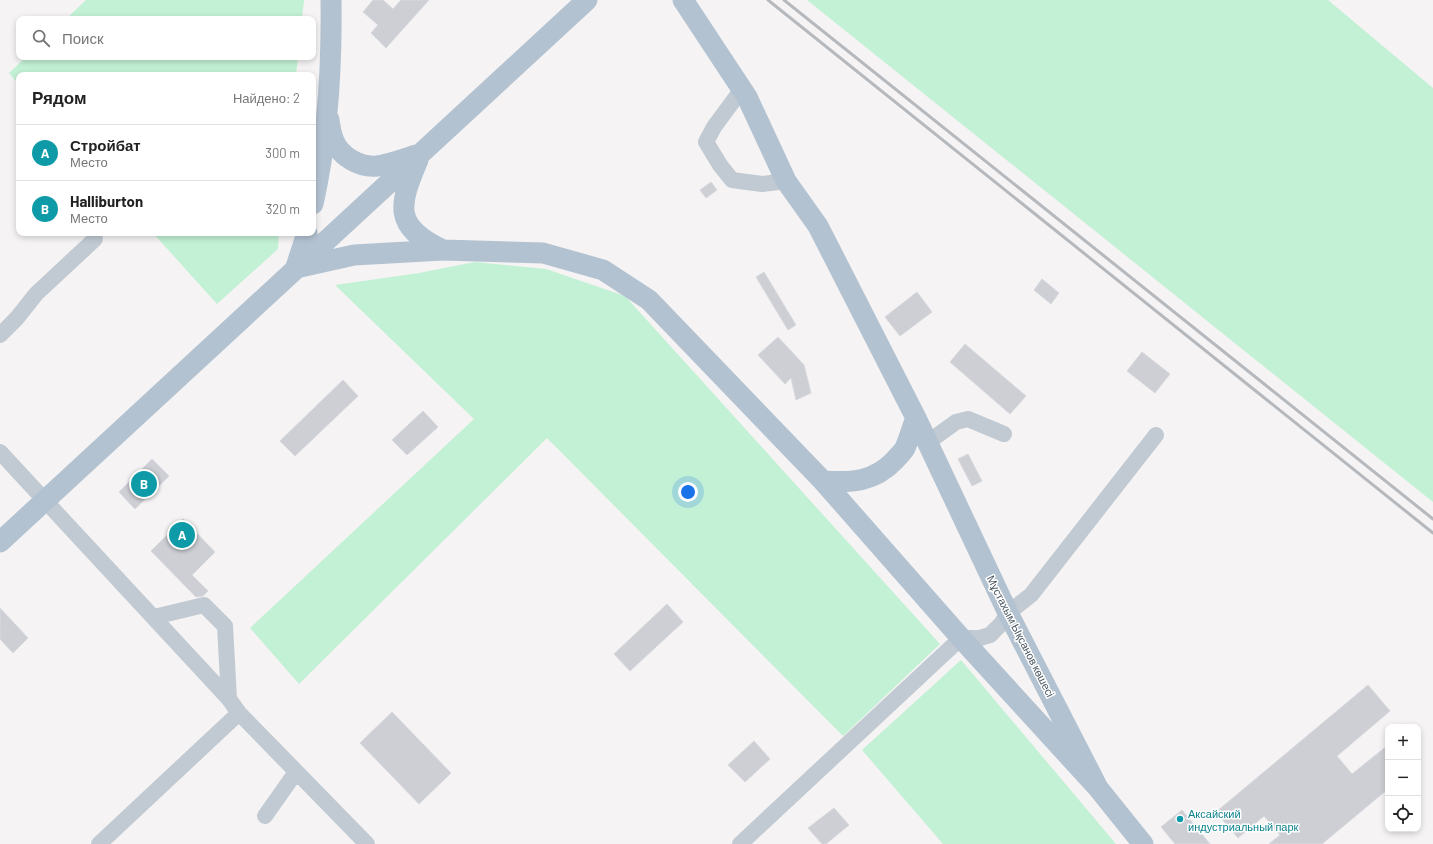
<!DOCTYPE html>
<html lang="ru">
<meta charset="utf-8">
<style>
body{margin:0;font-family:Barlow,sans-serif;background:#f2f2f2;color:#222}
.controls{position:absolute;right:12px;bottom:12px;display:grid;overflow:hidden;border-radius:8px;box-shadow:0 2px 6px #0003}
.controls button{width:36px;height:36px;display:grid;place-items:center;padding:0;border:0;border-bottom:1px solid #e0e0e0;background:#fff;color:#222;font:20px sans-serif}
.you{position:absolute;left:688px;top:492px;width:14px;height:14px;margin:-10px;border:3px solid #fff;border-radius:50%;background:#1a73e8;box-shadow:0 0 0 6px #1a73e833}
.badge{display:grid;place-items:center;width:26px;height:26px;border-radius:50%;background:#2563eb;color:#fff;font-size:13px;font-weight:700}
.pin{position:absolute;translate:-50% -50%;border:2px solid #fff;box-shadow:0 1px 4px #0006}
.list{margin:0;padding:0;list-style:none}
h2{display:flex;justify-content:space-between;align-items:center;height:52px;margin:0;padding:0 16px;font-size:17px}
h2 small{font-size:13px;font-weight:400;color:#767676}
.list li{display:grid;grid-template-columns:26px 1fr auto;gap:12px;align-items:center;box-sizing:border-box;height:56px;padding:0 16px;border-top:1px solid #e0e0e0}
.list b{display:block;font-size:15px;white-space:nowrap}
.list p{margin:0;font-size:13px;white-space:nowrap;color:#767676}
.list em{font-size:13px;font-style:normal;color:#767676}
.icon{flex:none;width:22px;height:22px;fill:none;stroke:currentColor;stroke-width:2;stroke-linecap:round;stroke-linejoin:round}
.map{position:relative;flex:none;width:1433px;height:844px;overflow:hidden}
.search{position:absolute;background:#fff;box-shadow:0 2px 6px #0003;left:16px;top:16px;width:300px;height:44px;display:flex;align-items:center;gap:10px;box-sizing:border-box;padding:0 14px;border-radius:8px;color:#767676;font-size:15px}
.panel{position:absolute;background:#fff;box-shadow:0 2px 6px #0003;left:16px;top:72px;width:300px;height:164px;border-radius:8px}
.map>svg:first-child{display:block}
.green{fill:#c3f1d5}
.building{fill:#cdcfd5;stroke:#d7d9de}
.lines{fill:none;stroke-linecap:round;stroke-linejoin:round}
.minor{stroke:#c1cad2;stroke-width:16}
.major{stroke:#b3c2d1;stroke-width:21}
.rail{stroke:#b5b8bd;stroke-width:3}
.culture-dot{fill:#0f9aa8;stroke:#fff;stroke-width:1.5}
.labels{text-anchor:middle;dominant-baseline:central;stroke-width:3;stroke-linejoin:round;paint-order:stroke}
.street-label{font-size:11px;fill:#4a5661;stroke:#fff}
.culture-label{font-size:11px;fill:#0d838f;stroke:#fff;text-anchor:start}
</style>
<div class="map">
<svg width="1433" height="844" viewBox="0 0 1433 844">
<rect width="100%" height="100%" fill="#f5f3f3"/>
<path class="green" d="M 86,0 L 304,0 L 302,19 L 66,19 Z
M 807,0 L 1328,0 L 1433,88 L 1433,502 Z
M 26,57 L 298,57 L 296,75 L 19,75 L 19,85 L 9,73 Z
M 153,233 L 279,233 L 278,249 L 217,304 Z
M 475,262 L 546,269 L 625,296 L 940,644 L 843,736 L 547,438 L 299,684 L 250,628 L 474,419 L 335,285 L 419,273 Z
M 961,660 L 1116,844 L 943,844 L 862,750 Z"/>
<path class="building" d="M 373,0 L 383,0 L 393,9 L 401,0 L 429,0 L 386,48 L 371,33 L 378,25 L 363,12 Z
M 711,182 L 717,190 L 706,198 L 700,190 Z
M 764,272 L 796,325 L 788,330 L 756,277 Z
M 1042,279 L 1059,293 L 1051,304 L 1034,290 Z
M 917,292 L 932,312 L 900,336 L 885,317 Z
M 778,337 L 804,365 L 811,393 L 796,400 L 791,378 L 785,384 L 758,355 Z
M 965,344 L 1026,396 L 1010,414 L 950,362 Z
M 1142,352 L 1170,374 L 1155,393 L 1127,371 Z
M 343,380 L 358,396 L 295,456 L 280,441 Z
M 423,411 L 438,427 L 407,455 L 392,440 Z
M 968,454 L 982,481 L 972,486 L 958,459 Z
M 152,459 L 169,476 L 135,509 L 119,492 Z
M 183,519 L 215,552 L 192,575 L 208,591 L 203,596 L 196,597 L 151,551 Z
M 667,604 L 683,622 L 630,671 L 614,654 Z
M 0,608 L 28,638 L 13,653 L 0,639 Z
M 1368,685 L 1390,711 L 1337,756 L 1352,774 L 1388,745 L 1388,789 L 1322,844 L 1269,844 L 1280,835 L 1264,816 L 1238,838 L 1216,812 Z
M 392,712 L 451,773 L 419,804 L 360,743 Z
M 754,741 L 770,759 L 745,782 L 728,765 Z
M 834,808 L 849,825 L 826,844 L 822,844 L 808,828 Z
M 1182,810 L 1210,844 L 1175,844 L 1161,827 Z"/>
<g class="lines">
<path class="minor" d="M 742,89 L 714,127 L 706,142 L 720,165 L 732,180 L 762,184 L 786,181
M 0,335 L 17,318 L 36,294 L 95,239
M 927,443 L 956,422 L 968,419 L 1004,434
M 0,452 L 229,699 L 239,713 L 367,844
M 154,617 L 204,605 L 225,626 L 229,699
M 265,816 L 296,772
M 99,844 L 239,713
M 740,844 L 961,638 L 980,638 L 990,635 L 1001,624 L 1008,613 L 1031,595 L 1156,435"/>
<path class="major" d="M 683,0 L 747,97 L 786,181 L 818,226 L 916,418 L 1008,613 L 1098,788 L 1143,844
M 329,120 C 330,127 331,134 334,141 C 340,156 360,168 377,166 C 390,164 403,159 416,155
M 418,160 C 399,205 392,226 443,250
M 313,204 C 328,137 332,68 331,0
M 296,267 L 307,233
M 296,268 L 354,255 L 443,250 L 543,253 L 603,270 L 649,300 L 823,481 L 961,638 L 1098,788
M 823,481 C 852,483 874,482 895,460 C 898,456 903,452 905,448 C 909,439 912,428 916,418
M 0,542 L 587,0"/>
<path class="rail" d="M 768,0 L 1433,533
M 784,0 L 1433,519"/>
</g>
<circle class="culture-dot" cx="1180" cy="819" r="4"/>
<g class="labels">
<g class="street-label">
<text transform="translate(1021 636) rotate(63)">Мұстахым Ықсанов көшесі</text>
</g>
<g class="culture-label">
<text x="1188" y="813">Аксайский<tspan x="1188" dy="13">индустриальный парк</tspan></text>
</g>
</g>
</svg>
<div class="controls">
<button>+</button>
<button>−</button>
<button><svg class="icon" aria-label="locate" viewBox="0 0 24 24"><circle cx="12" cy="12" r="6"/><path d="M12 2v4M12 18v4M2 12h4M18 12h4"/></svg></button>
</div>
<div class="you"></div>
<div class="pin badge" style="left:182px;top:535px;background:#0f9aa8">A</div>
<div class="pin badge" style="left:144px;top:484px;background:#0f9aa8">B</div>
<div class="search"><svg class="icon" aria-label="search" viewBox="0 0 24 24"><circle cx="10" cy="10" r="6"/><path d="M15 15l6 6"/></svg>Поиск</div>
<section class="panel">
<h2>Рядом<small>Найдено: 2</small></h2>
<ul class="list">
<li><span class="badge" style="background:#0f9aa8">A</span><div><b>Стройбат</b><p>Место</p></div><em>300 m</em></li>
<li><span class="badge" style="background:#0f9aa8">B</span><div><b>Halliburton</b><p>Место</p></div><em>320 m</em></li>
</ul>
</section>
</div>
